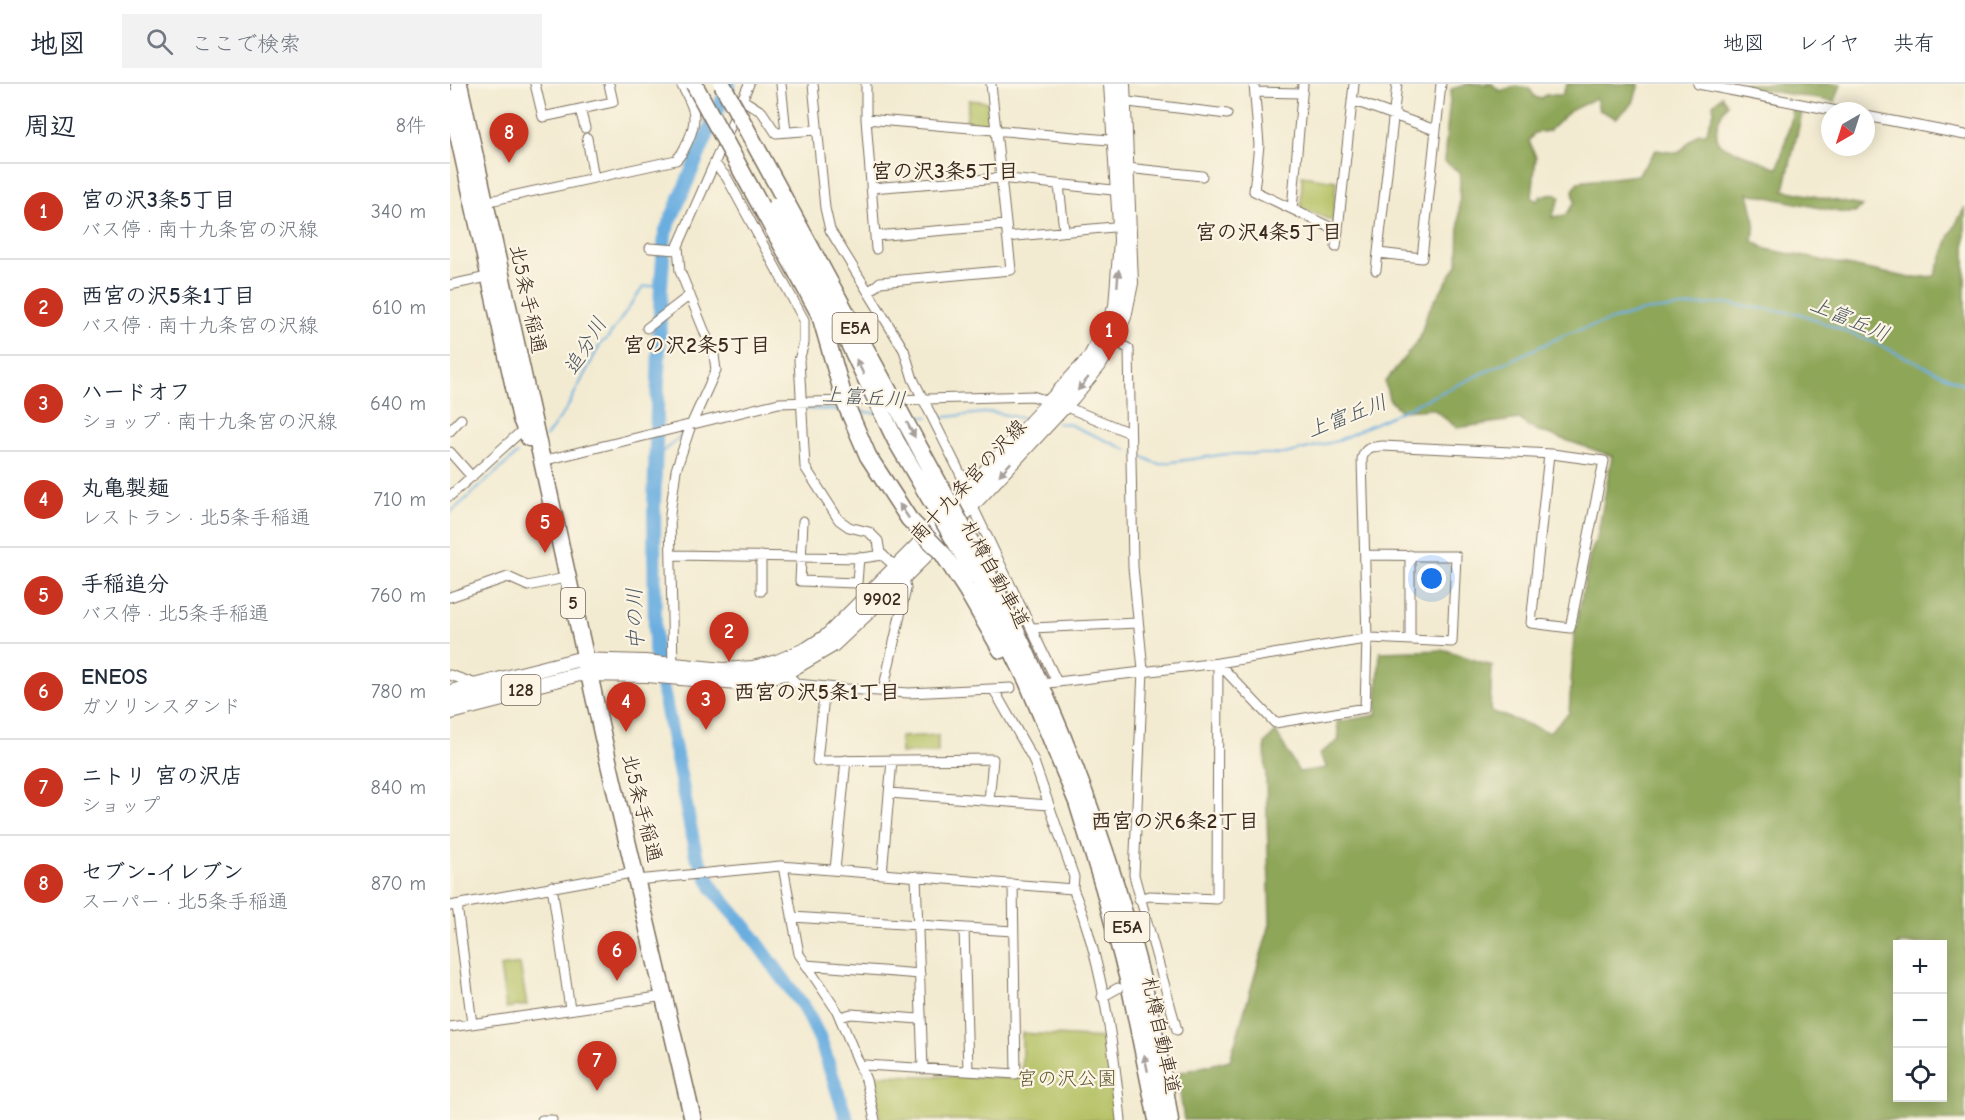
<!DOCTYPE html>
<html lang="ja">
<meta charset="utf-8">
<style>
body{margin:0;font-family:"Comic Neue","Klee One",sans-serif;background:#f2f2f3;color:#1f2937}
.controls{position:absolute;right:18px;bottom:18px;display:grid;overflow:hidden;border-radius:0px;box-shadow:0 3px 15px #0003}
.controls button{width:54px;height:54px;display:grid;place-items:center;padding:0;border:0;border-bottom:2px solid #e0e1e3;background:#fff;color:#1f2937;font:30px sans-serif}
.compass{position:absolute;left:1371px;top:18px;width:54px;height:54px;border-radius:50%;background:#fff;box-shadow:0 3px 15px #0003;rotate:219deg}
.you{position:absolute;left:982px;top:495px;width:21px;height:21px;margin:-15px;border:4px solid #fff;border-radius:50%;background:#1a73e8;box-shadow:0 0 0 9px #1a73e833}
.badge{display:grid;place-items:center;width:39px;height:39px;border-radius:50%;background:#c8321e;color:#fff;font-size:20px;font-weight:700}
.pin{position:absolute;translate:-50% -50px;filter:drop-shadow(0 2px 3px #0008)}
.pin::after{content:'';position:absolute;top:32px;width:21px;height:18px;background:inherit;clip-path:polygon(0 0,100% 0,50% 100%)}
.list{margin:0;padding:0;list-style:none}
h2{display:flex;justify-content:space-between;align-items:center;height:78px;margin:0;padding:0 24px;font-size:26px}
h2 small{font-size:20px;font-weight:400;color:#747a83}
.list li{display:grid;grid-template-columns:39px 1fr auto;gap:18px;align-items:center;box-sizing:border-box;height:96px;padding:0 24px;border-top:2px solid #e0e1e3}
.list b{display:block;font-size:22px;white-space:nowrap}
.list p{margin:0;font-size:20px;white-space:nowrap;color:#747a83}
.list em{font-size:20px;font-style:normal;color:#747a83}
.icon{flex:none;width:33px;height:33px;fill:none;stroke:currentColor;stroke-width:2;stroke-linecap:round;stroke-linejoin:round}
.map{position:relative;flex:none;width:1515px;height:1036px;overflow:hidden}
header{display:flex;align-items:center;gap:36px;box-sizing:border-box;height:84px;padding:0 30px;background:#fff;border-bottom:2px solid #e0e1e3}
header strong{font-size:28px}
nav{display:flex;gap:33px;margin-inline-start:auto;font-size:21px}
.search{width:420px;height:54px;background:#f2f2f3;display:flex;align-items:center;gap:15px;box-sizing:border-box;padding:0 21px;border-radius:0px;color:#747a83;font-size:22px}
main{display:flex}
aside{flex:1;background:#fff}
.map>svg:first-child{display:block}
.green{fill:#b3c062;stroke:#777540;stroke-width:1.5}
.forest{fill:#8ea658;stroke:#64683b;stroke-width:1.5;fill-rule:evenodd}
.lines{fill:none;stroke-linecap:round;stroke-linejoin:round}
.stream{stroke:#6aaee0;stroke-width:2}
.river{stroke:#6aaee0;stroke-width:14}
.street-casing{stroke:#7b6e5d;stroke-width:11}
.primary-casing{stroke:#7b6e5d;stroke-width:16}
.highway-casing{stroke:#7b6e5d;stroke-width:19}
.street{stroke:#fff;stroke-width:9}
.primary{stroke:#fff;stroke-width:14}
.highway{stroke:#fff;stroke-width:16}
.highway-bridge-casing{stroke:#7b6e5d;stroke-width:19;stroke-linecap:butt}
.highway-bridge{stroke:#fff;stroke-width:16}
.oneway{fill:#a79f9a}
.labels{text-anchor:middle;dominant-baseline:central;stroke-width:4.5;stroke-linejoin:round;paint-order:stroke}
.shield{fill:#fcf5e5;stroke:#75675a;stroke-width:1.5}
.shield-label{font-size:18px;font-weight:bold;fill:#3b2a1e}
.street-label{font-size:20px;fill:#3b2a1e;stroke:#fcf5e5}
.park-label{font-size:20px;fill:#5f5732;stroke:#fcf5e5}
.neighbourhood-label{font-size:21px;font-weight:bold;fill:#3b2a1e;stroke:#fcf5e5}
.water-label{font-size:21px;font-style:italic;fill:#4b5862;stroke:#fcf5e5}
</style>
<header>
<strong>地図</strong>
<div class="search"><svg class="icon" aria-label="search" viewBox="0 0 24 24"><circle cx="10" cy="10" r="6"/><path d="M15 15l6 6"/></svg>ここで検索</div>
<nav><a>地図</a><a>レイヤ</a><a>共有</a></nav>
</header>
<main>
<aside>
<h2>周辺<small>8件</small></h2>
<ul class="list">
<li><span class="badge">1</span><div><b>宮の沢3条5丁目</b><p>バス停 · 南十九条宮の沢線</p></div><em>340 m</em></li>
<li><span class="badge">2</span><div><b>西宮の沢5条1丁目</b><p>バス停 · 南十九条宮の沢線</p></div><em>610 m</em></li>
<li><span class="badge">3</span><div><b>ハードオフ</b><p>ショップ · 南十九条宮の沢線</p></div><em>640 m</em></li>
<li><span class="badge">4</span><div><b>丸亀製麺</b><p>レストラン · 北5条手稲通</p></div><em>710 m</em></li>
<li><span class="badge">5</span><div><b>手稲追分</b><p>バス停 · 北5条手稲通</p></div><em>760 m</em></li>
<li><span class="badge">6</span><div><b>ENEOS</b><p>ガソリンスタンド</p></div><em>780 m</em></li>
<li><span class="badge">7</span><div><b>ニトリ 宮の沢店</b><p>ショップ</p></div><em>840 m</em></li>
<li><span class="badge">8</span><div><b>セブン-イレブン</b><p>スーパー · 北5条手稲通</p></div><em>870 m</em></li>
</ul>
</aside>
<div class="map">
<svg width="1515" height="1036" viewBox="0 0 1515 1036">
<rect width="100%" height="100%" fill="#fcf5e5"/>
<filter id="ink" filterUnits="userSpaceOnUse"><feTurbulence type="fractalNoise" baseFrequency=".0167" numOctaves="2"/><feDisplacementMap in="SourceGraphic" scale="12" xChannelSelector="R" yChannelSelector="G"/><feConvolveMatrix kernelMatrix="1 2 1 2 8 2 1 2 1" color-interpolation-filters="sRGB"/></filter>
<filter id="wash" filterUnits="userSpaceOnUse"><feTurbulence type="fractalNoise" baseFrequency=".008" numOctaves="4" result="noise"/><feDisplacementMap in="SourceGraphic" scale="24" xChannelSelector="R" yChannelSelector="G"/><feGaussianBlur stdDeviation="1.35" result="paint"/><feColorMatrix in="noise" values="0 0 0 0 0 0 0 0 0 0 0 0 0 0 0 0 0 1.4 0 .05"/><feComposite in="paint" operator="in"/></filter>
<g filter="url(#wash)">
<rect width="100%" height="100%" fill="#f3ebd1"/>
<path class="green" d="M 519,16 L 538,18 L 538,37 L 535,40 L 516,37 Z
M 852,92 L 886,97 L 883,137 L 851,124 Z
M 488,651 L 488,669 L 451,669 L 450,653 Z
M 70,880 L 77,921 L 56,924 L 50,883 Z
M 572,949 L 655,954 L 665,1036 L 431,1036 L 421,997 L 426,991 L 572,994 Z"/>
<path class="forest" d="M 1018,0 L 1042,0 L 1050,7 L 1066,2 L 1079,4 L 1085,13 L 1091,15 L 1095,11 L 1112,11 L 1117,0 L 1189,0 L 1183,19 L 1166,34 L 1149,26 L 1146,14 L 1120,27 L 1099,47 L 1084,49 L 1079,57 L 1086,73 L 1082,114 L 1087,117 L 1091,112 L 1106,110 L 1110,114 L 1102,133 L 1116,131 L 1125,118 L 1123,107 L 1128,98 L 1188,91 L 1206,66 L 1228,69 L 1249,49 L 1256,49 L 1264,27 L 1263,20 L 1272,12 L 1277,20 C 1269,32 1262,47 1270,61 L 1328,84 L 1342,33 L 1341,25 L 1352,29 L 1334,106 L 1412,122 L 1405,129 L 1394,129 L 1298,109 L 1305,138 L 1303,157 L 1316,165 L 1461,194 L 1485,192 L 1500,151 L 1515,123 L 1515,1036 L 734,1036 L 727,989 L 780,976 L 820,840 L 815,659 L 826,648 L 849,688 L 877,684 L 869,670 L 889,656 L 887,638 L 926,631 L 930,568 L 996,566 L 1042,582 L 1040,627 L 1099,648 L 1119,629 L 1124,552 L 1140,471 L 1148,450 L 1162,372 L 1078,343 L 1070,335 L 1007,344 L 983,325 L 951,327 L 939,315 L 935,298 L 970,254 L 977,229 L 1008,179 L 1010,89 L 994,77 L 1001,5 ZM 1448,860 L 1492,860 L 1492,1014 L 1448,1014 Z
M 1278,0 L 1391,0 L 1385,18 Z"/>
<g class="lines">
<path class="stream" d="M 355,325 L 392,326
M 406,327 L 425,329
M 311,328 L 332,323
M 460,332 L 478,333
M 487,334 L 542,328 L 576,335
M 606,339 L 618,340 L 678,366
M 96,353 L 117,324 L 151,259 L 157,255 L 193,203 L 211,201
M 684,369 L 708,380 L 777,370 L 835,370 L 887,357 L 1119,249 L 1192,227 L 1274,219 L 1351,230 L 1423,258 L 1515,301
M 206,374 L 236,347
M 0,429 L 67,370"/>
<path class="river" d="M 279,0 L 215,149 L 211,201 L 204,421 L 205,566 L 246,771 L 264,806 L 297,845 L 356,926 L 370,955 L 397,1036"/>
</g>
</g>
<g filter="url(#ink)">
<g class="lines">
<defs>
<path id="street" d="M 85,0 L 93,33 L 163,18 L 159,0
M 331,0 L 336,48
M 363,0 L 375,124 L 380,146 L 454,266 L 463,295 L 518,405
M 416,0 L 416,35 L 426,165
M 804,0 L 809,61 L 804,107 L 888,147
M 1248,0 L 1387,27
M 805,8 L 852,9
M 293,16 L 312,28 L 326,49 L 366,46
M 902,16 L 985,46
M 670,17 L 777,30
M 130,25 L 135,44
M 1416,32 L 1515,51
M 416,35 L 670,57
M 137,54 L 144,94
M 265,80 L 277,94 L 354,236 L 354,259 L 349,276 L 355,383 L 389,436 L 399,443 L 419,448 L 428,457 L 430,469 L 446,483
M 677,84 L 752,92
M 609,101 L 614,146
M 421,104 L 550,94 L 672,107
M 35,118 L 226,76 C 233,70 235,63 239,55 C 249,31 243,22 231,0
M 842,125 L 853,0
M 425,152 L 555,141
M 557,153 L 674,142
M 886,163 L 904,0
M 200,164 L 228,166
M 928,169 L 972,174 L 991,0
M 926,186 L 947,0
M 0,201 L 42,192
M 419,208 L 430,198 L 561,186 L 541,0
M 197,244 L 240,211
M 659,253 L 679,265 L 683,483 L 693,586 L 684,791 L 727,946
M 442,316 L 582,312 L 614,322 L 680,349
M 0,347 L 11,335
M 0,368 L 22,393
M 92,377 L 329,319 L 428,316
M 0,412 L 76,343
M 522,421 L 607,598
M 353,437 L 350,497 L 407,499 L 409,473
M 221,471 L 412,474 L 433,471
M 960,471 L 960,556
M 311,507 L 311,472
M 0,513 L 58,493 L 78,502 L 110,495
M 582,544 L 687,539
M 768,579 L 825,639 L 915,624 L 917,555 L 912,375 C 915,363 921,363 932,362 L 1102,370 L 1154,377 L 1120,544 L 1081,539 L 1099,370
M 223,585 L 220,430 L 226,386 L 241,341 L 266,286 L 264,271 L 230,187 L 228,162 L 299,0
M 332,585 L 347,600 L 397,605 L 459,609 L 561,604
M 0,591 L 26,600
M 599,599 L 768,579 L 921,554 L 1002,558 L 1006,472 L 915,471
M 375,603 L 367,677 L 543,675 L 539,717
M 544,606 L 583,675 L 624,793 L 623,805 C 651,871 664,964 671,1036
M 433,607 L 456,505 L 454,493
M 0,631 L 66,614 L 75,606
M 439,709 L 599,721
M 333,782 L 349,870 L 387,927 L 416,996 L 425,1036
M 385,786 L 396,676
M 432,790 L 442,676
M 466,792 L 473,985
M 187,796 L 330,782 L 623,805
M 102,802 L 120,925
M 689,815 L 699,812 L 767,815 L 768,579
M 7,821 L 22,940
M 0,822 L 176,790
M 342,833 L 563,847
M 514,844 L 518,987
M 356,881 L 470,890
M 652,913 L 668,904
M 390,933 L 401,930 L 469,935
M 0,943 L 215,912
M 411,983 L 415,981 L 566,990 L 563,800
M 92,1036 L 102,1036"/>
<path id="primary" d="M 0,608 L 126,576 L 195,578 L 273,586 L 303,584 L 327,578 L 357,565 L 377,552 L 465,464 L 640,274 L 666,223 L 668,196 L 671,156 L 661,0
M 0,622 L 130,590 L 197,591 L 287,599 L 335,589 L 383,561 L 416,530 L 474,473 L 623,313 L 649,281 L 664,255 L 674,233 L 681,199 L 673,0"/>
<path id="highway" d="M 9,0 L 158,676 L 243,1036
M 0,14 L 71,335 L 79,354
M 537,488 C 625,660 691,844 720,1036
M 526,493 L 577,597 L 627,718 L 654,805 L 680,903 L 707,1036
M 516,505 L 551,566"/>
</defs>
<use href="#street" class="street-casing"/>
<use href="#primary" class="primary-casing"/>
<use href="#highway" class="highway-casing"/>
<use href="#street" class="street"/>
<use href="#primary" class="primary"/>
<use href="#highway" class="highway"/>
<defs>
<path id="highway-bridge" d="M 244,0 L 370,231 L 396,321 L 418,372 L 459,435 L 493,470 L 516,505
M 272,0 L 537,488
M 325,123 L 385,231 L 446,357 L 526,493"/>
</defs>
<use href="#highway-bridge" class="highway-bridge-casing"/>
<use href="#highway-bridge" class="highway-bridge"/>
</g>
<defs><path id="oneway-solid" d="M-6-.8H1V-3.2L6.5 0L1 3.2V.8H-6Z" transform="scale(1.5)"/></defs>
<g class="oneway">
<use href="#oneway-solid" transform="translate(668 194) rotate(-85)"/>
<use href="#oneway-solid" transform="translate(410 283) rotate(-116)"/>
<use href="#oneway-solid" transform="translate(633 300) rotate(129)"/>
<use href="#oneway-solid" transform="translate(461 346) rotate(62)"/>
<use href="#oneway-solid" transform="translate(555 385) rotate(133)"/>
<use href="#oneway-solid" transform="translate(454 427) rotate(-124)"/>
<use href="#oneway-solid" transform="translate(696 979) rotate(-102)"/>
</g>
</g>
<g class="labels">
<g class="shield">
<rect x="382.5" y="229" width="45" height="30" rx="4.5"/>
<rect x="406.5" y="500" width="51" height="30" rx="4.5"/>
<rect x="111" y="504" width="24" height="30" rx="4.5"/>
<rect x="51.5" y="591" width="39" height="30" rx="4.5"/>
<rect x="654.5" y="828" width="45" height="30" rx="4.5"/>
</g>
<g class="shield-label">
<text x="405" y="244">E5A</text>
<text x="432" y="515">9902</text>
<text x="123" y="519">5</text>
<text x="71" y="606">128</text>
<text x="677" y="843">E5A</text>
</g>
<g class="street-label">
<text transform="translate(78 215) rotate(78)">北5条手稲通</text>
<text transform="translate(518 397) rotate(-47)">南十九条宮の沢線</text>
<text transform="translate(545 490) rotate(61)">札樽自動車道</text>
<text transform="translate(192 724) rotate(76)">北5条手稲通</text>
<text transform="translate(711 951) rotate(78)">札樽自動車道</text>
</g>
<g class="park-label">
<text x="617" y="994">宮の沢公園</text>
</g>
<g class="neighbourhood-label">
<text x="495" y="87">宮の沢3条5丁目</text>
<text x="819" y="148">宮の沢4条5丁目</text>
<text x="247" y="261">宮の沢2条5丁目</text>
<text x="367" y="608">西宮の沢5条1丁目</text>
<text x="725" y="737">西宮の沢6条2丁目</text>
</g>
<g class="water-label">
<text transform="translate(1400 235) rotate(23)">上富丘川</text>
<text transform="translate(135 262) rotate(-59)">追分川</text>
<text transform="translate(414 313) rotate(4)">上富丘川</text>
<text transform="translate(897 332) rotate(-21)">上富丘川</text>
<text transform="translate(185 535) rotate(-92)">中の川</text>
</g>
</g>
</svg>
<div class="controls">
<button>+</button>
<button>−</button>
<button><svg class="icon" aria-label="locate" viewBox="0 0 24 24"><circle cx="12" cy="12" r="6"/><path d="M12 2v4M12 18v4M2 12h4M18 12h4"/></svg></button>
</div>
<svg class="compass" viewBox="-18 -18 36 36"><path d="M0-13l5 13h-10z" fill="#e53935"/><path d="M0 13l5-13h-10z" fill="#747a83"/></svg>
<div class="you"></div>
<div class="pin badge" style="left:659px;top:277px">1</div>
<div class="pin badge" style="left:279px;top:578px">2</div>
<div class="pin badge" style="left:256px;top:646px">3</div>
<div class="pin badge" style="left:176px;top:648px">4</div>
<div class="pin badge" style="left:95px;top:469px">5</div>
<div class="pin badge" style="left:167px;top:897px">6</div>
<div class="pin badge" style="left:147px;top:1007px">7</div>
<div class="pin badge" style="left:59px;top:79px">8</div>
</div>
</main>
